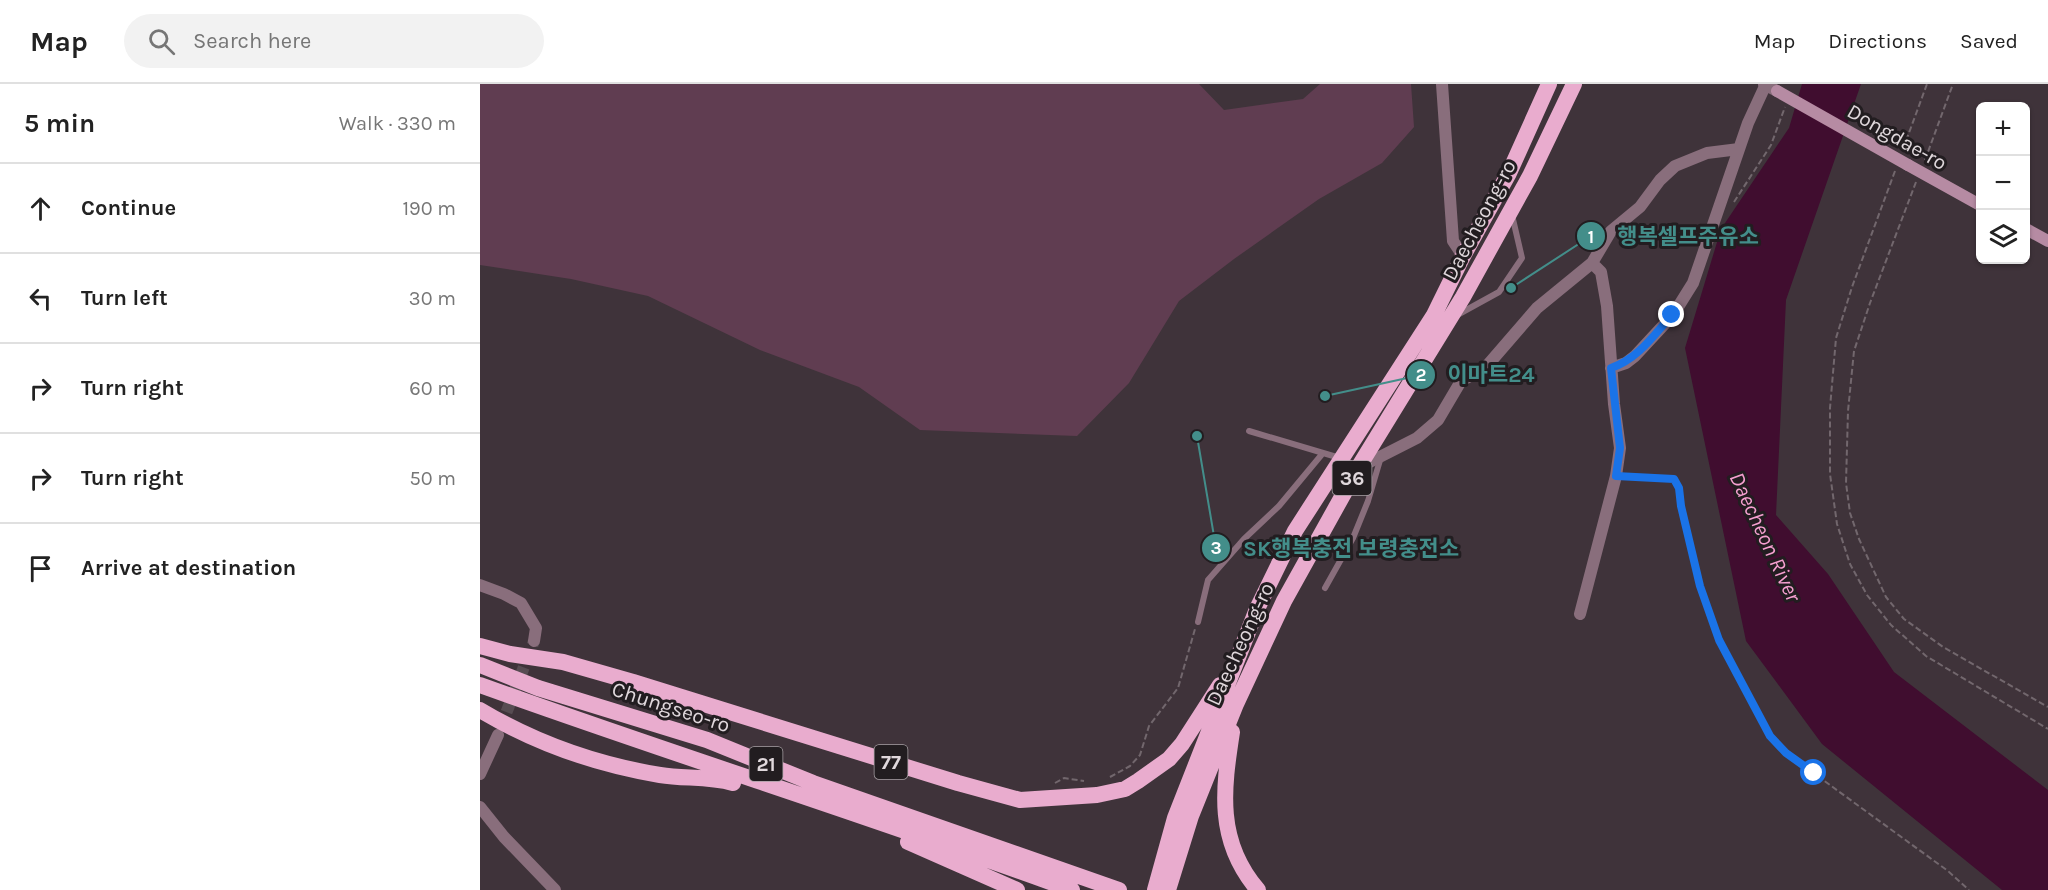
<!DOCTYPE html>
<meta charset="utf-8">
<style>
body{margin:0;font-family:Karla,"Noto Sans KR",sans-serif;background:#f2f2f2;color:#222}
.controls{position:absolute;right:18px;top:18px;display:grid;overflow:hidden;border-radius:9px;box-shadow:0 2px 4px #0004}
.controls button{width:54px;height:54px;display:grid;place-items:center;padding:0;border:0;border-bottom:2px solid #e0e0e0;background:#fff;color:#222;font:30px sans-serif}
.stop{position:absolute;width:18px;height:18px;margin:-14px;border:4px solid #1a73e8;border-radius:50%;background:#fff}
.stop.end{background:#1a73e8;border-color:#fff;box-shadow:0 2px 6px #0008}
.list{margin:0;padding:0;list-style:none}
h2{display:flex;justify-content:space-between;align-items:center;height:78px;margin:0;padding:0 24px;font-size:26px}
h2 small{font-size:20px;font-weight:400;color:#767676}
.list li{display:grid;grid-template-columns:39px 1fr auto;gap:18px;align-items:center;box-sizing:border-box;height:90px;padding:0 24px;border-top:2px solid #e0e0e0}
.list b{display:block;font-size:22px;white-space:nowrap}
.list em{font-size:20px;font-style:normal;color:#767676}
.icon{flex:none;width:33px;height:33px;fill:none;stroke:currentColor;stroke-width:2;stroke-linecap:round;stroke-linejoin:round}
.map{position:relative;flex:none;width:1568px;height:806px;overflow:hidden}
header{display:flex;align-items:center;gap:36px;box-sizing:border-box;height:84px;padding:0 30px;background:#fff;border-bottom:2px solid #e0e0e0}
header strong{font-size:28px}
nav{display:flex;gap:33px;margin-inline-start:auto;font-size:21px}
.search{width:420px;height:54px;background:#f2f2f2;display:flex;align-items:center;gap:15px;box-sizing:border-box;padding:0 21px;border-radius:33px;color:#767676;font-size:22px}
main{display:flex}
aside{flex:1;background:#fff}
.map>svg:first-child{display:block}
.green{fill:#603d51}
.water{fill:#400d2f}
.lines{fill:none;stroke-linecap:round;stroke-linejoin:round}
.minor-tunnel{stroke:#574c52;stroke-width:12;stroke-dasharray:12 6;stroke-linecap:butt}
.path{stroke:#72676d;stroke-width:2;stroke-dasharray:6 3;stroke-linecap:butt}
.service{stroke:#896e7c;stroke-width:6}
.minor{stroke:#896e7c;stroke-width:12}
.tertiary{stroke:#896e7c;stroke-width:12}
.secondary{stroke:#b68ba3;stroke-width:12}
.trunk{stroke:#e9acce;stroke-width:16}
.secondary-bridge{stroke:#b68ba3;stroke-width:12}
.route{stroke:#1a73e8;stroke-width:8}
.labels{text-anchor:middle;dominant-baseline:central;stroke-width:6;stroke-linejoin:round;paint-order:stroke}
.shield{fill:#221d20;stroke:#a7a0a4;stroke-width:1.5}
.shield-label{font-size:20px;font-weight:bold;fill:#e0d8dc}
.street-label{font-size:21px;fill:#e0d8dc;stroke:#221d20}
.water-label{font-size:22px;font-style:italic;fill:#f59fd0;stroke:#221d20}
.leader{fill:none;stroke:#438e8a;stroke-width:2}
.callout-dot{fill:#438e8a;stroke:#221d20;stroke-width:2}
.mark-label{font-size:18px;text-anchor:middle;font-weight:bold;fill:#fff}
.callout-label{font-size:22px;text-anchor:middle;font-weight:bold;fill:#438e8a;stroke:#221d20;stroke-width:6;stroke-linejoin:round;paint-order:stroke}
</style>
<header>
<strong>Map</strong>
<div class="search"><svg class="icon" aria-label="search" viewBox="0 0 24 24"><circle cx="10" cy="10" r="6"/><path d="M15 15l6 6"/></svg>Search here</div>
<nav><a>Map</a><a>Directions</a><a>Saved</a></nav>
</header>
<main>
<aside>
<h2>5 min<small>Walk · 330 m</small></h2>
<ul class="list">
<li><svg class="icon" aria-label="ahead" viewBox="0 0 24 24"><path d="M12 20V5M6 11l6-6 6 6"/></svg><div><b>Continue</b></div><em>190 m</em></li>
<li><svg class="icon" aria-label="left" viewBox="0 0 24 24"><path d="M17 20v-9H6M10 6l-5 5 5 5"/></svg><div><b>Turn left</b></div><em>30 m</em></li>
<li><svg class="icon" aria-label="right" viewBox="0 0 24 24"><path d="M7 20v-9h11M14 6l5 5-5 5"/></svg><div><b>Turn right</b></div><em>60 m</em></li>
<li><svg class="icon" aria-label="right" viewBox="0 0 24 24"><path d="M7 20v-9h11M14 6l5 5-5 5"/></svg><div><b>Turn right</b></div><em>50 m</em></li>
<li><svg class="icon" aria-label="arrive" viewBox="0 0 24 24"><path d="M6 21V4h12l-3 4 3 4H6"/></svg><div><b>Arrive at destination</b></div></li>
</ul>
</aside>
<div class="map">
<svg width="1568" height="806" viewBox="0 0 1568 806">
<rect width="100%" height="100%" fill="#3f333a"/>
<path class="green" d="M 0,0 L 719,0 L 744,26 L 823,15 L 840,0 L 931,0 L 934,43 L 902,79 L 839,115 L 754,175 L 699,217 L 649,299 L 597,352 L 440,346 L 379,303 L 280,266 L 168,212 L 91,195 L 0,181 Z"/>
<path class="water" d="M 1322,0 L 1381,0 L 1306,216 L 1296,431 L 1348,490 L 1414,588 L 1568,706 L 1568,806 L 1522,806 L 1342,660 L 1266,557 L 1205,264 L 1241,145 L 1309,44 Z"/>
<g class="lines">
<path class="minor-tunnel" d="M 20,645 L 54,557"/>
<path class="path" d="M 1423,65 L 1447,0
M 1445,76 L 1473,0
M 1415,87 L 1372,203 L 1356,254 L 1350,324 L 1350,390 L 1357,440 L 1370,480 L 1387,511 L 1411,541 L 1446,572 L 1568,645
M 1436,98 L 1390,219 L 1374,267 L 1368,327 L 1366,399 L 1370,429 L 1379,455 L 1406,513 L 1424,535 L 1463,563 L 1568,623
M 1254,118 L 1291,61 L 1305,23
M 1146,392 L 1194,395 L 1199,404 L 1201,422 L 1220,502 L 1239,556 L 1290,652 L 1306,669 L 1468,787 L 1489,806
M 630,693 L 650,682 L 660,671 L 669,642 L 698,604 L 715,545
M 575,699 L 584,694 L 604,697"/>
<path class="service" d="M 979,230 L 1019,208 L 1042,174 L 1032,131
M 769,347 L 860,374 L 878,383
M 845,504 L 873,454 L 888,417 L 901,373
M 718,538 L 728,496 L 764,455 L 799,422 L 843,369"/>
<path class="minor" d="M 962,0 L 973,157 L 983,172
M 1131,284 L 1146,279 L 1155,272 L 1193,231 L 1213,199 L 1268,39 L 1286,0
M 878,384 L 937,354 L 958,336 L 981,297 L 1006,283 L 1057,224 L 1112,179 L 1131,147 L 1160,123 L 1180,96 L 1195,82 L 1227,69 L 1259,65
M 0,501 L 24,510 L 41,519 L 56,544 L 54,557
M 1100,530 L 1136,392 L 1140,364 L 1134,320 L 1127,222 L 1121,188 L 1112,179
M 0,690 L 18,651"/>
<path class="tertiary" d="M 1284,0 L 1297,7
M 0,723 L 24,753 L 75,806"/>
<path class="secondary" d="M 1428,81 L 1500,121
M 1546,145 L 1568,157"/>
<path class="trunk" d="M 0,562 L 30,570 L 83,578 L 153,598 L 478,699 L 540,716 L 617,711 L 645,705 L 658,697 L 689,675 L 702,660 L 740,601
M 0,581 L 58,604 L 227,656 L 333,699 L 639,806
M 0,601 C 197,672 396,734 592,806
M 0,626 C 57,660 114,680 180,691 C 205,695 228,692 253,699
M 752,648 C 743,706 736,757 778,806
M 428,758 L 537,806
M 675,806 L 695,734 L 777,525 L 815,447 L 954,231 L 983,172 L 1029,89 L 1069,0
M 688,806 L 711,732 L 756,620 L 804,517 L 878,384 L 983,213 L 1050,92 L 1094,0"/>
<path class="secondary-bridge" d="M 1297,7 L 1428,81"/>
</g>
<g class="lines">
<path class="route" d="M 1192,231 C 1174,251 1158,275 1131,284 L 1140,364 L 1136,392 L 1194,395 L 1199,404 L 1201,422 L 1220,502 L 1239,556 L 1290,652 L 1306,669 L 1334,689"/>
</g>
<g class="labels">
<g class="shield">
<rect x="852.5" y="377" width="39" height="34" rx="4.5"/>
<rect x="394.5" y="661" width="33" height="34" rx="4.5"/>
<rect x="269.5" y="663" width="33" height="34" rx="4.5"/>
</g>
<g class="shield-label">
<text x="872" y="394">36</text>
<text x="411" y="678">77</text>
<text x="286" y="680">21</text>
</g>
<g class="street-label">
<text transform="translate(1417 53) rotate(30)">Dongdae-ro</text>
<text transform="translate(999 136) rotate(-62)">Daecheong-ro</text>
<text transform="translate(760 560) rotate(-65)">Daecheong-ro</text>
<text transform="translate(191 623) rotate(18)">Chungseo-ro</text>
</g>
<g class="water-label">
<text transform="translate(1285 453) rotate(65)">Daecheon River</text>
</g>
</g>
<path class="leader" d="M1031 204L1111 152M845 312L941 291M717 352L736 464"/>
<g class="callout-dot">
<circle cx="1031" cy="204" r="6"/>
<circle cx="845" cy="312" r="6"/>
<circle cx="717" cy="352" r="6"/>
<circle cx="1111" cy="152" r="15"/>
<circle cx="941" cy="291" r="15"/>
<circle cx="736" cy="464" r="15"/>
</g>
<g class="mark-label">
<text x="1111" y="159">1</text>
<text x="941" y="297">2</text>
<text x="736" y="470">3</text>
</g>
<g class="callout-label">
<text x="1208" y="160">행복셀프주유소</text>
<text x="1011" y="298">이마트24</text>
<text x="871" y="472">SK행복충전 보령충전소</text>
</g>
</svg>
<div class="controls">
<button>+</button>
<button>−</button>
<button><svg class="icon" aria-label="layers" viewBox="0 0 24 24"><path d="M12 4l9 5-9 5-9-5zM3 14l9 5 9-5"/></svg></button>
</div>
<div class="stop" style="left:1334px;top:689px"></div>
<div class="stop end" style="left:1192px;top:231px"></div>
</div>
</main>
